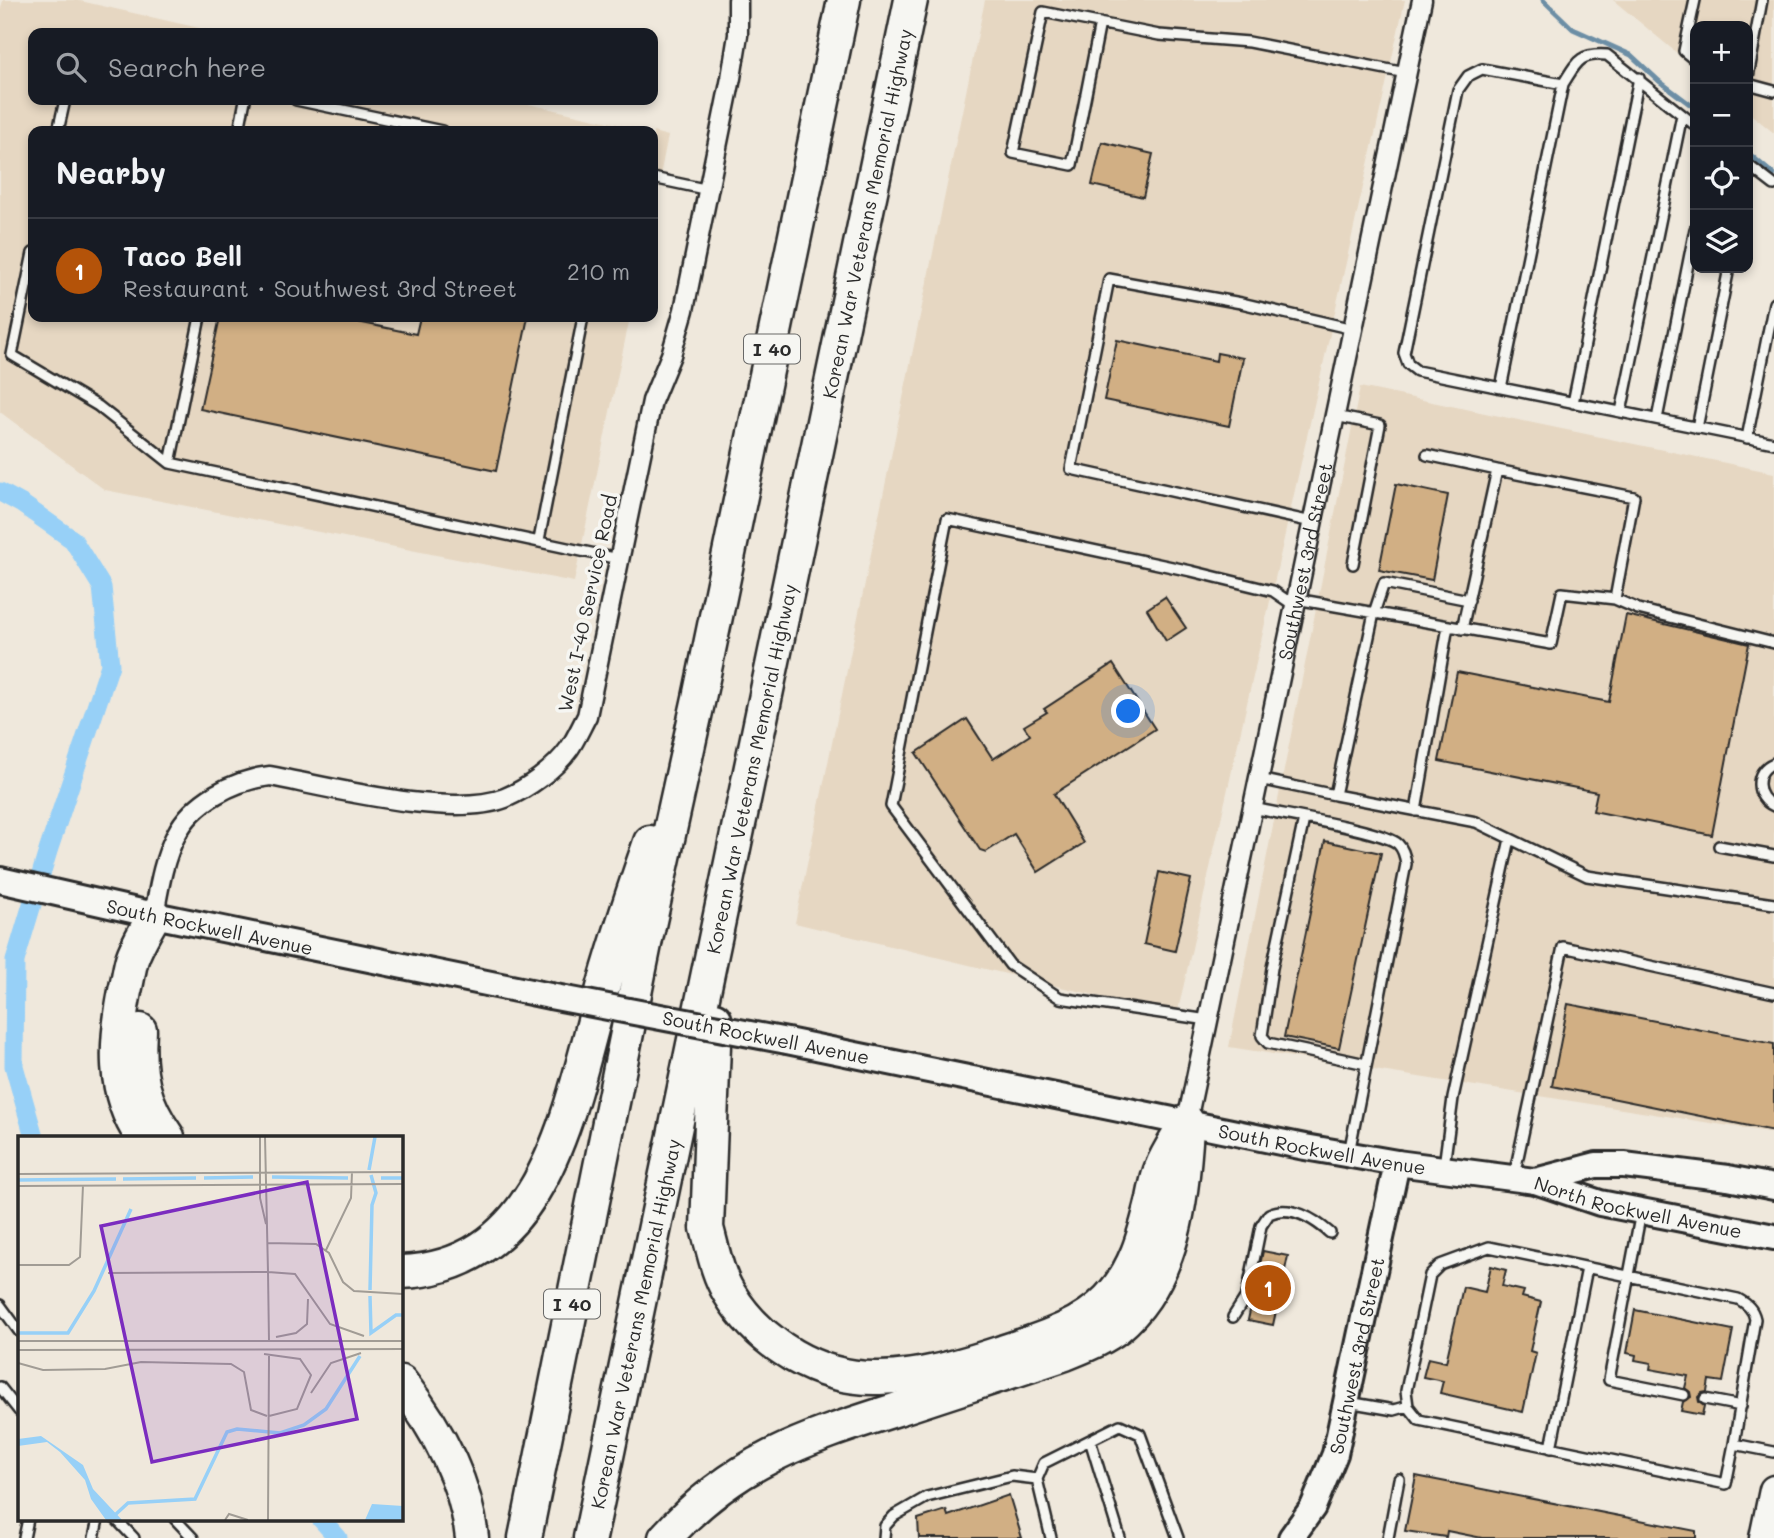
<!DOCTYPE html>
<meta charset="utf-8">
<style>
body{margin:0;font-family:Mali,sans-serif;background:#242831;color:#f1f3f6}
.controls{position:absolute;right:21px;top:21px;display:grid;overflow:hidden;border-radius:14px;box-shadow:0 4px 10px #0003}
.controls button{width:63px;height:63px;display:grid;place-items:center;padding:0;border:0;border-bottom:2px solid #363941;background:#171b24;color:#f1f3f6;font:35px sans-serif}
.you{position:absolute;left:1129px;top:712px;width:24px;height:24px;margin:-18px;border:5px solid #fff;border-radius:50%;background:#1a73e8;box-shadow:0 0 0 10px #1a73e833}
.badge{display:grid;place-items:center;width:46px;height:46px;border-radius:50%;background:#b45309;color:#fff;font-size:23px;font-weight:700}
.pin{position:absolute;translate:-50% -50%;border:4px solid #fff;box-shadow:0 2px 7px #0006}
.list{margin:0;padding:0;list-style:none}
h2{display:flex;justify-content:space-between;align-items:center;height:91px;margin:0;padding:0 28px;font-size:30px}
h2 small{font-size:23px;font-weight:400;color:#9ea1a6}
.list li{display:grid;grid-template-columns:46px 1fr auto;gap:21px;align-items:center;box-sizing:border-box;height:105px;padding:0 28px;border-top:2px solid #363941}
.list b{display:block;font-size:26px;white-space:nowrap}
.list p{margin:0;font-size:23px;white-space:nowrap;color:#9ea1a6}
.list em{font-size:23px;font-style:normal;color:#9ea1a6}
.icon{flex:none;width:38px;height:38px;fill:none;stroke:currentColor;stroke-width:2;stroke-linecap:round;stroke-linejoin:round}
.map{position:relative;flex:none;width:1774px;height:1538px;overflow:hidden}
.search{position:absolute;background:#171b24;box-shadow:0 4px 10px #0003;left:28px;top:28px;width:630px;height:77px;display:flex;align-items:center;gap:18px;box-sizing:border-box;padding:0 24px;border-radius:14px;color:#9ea1a6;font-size:26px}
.panel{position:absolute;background:#171b24;box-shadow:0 4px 10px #0003;left:28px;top:126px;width:630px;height:196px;border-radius:14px}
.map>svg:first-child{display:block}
.built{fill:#e6d7c2}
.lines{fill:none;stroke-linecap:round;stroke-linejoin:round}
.stream{stroke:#6c8ea5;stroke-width:5}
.canal{stroke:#97d0f7;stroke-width:19}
.building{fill:#d1af84;stroke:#2b2b2b;stroke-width:2}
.lane-casing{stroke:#2b2b2b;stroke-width:14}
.street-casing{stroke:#2b2b2b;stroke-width:23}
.secondary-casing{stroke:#2b2b2b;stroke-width:30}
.primary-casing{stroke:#2b2b2b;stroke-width:33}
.highway-casing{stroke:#2b2b2b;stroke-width:37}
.lane{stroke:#f6f6f2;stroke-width:9}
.street{stroke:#f6f6f2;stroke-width:18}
.secondary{stroke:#f6f6f2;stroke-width:24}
.primary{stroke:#f6f6f2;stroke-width:28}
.highway{stroke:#f6f6f2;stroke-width:32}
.secondary-bridge-casing{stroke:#2b2b2b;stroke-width:30;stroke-linecap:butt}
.secondary-bridge{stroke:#f6f6f2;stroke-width:24}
.labels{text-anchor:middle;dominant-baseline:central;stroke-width:7;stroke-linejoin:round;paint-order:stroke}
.shield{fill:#f6f6f2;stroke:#686867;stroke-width:2}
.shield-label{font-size:18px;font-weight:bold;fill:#2b2b2b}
.street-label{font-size:19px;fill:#2b2b2b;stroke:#f6f6f2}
.inset-river{fill:none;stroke:#97d0f7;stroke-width:3.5}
.inset-road{fill:none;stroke:#a19c95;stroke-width:2}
.view{fill:#7b2cbf;fill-opacity:0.15;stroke:#7b2cbf;stroke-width:3.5}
.inset-edge{fill:none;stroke:#2b2b2b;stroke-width:3.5}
</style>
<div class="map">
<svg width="1774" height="1538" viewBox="0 0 1774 1538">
<rect width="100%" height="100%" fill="#efe8dc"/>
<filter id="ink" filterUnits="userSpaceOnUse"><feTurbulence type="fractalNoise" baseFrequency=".0143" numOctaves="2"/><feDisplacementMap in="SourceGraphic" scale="14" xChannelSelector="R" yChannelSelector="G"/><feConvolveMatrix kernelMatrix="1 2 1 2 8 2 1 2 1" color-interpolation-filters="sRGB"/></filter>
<g filter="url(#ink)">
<path class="built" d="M 3,0 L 76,0 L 221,33 L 33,33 L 33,100 L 511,100 L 649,131 L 33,131 L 33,317 L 630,317 L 574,582 L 105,490 L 0,412 L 0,12 Z
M 985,0 L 1405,0 L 1177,1015 L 795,923 Z
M 1613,0 L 1774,0 L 1774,133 L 1748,112 L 1748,26 L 1695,26 L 1695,68 Z
M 653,132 L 668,136 L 653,210 Z
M 1360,387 L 1774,473 L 1774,1133 L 1229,1047 Z"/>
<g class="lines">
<path class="stream" d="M 1543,0 L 1573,29 L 1631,55 L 1659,81 L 1695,108
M 1748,153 L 1774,175"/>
<path class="canal" d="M 0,492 L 22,504 L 73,540 L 102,587 L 110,665 L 48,851 L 15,961 L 14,1066 L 34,1137
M 321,1519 L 338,1538"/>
</g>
<path class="building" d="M 1102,142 L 1153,154 L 1143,197 L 1092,185 Z
M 220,317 L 333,317 L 416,334 L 420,317 L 528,317 L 496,471 L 200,409 Z
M 1117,340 L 1216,361 L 1217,353 L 1243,358 L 1229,426 L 1104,400 Z
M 1396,484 L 1448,495 L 1432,580 L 1379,570 Z
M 1165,597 L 1186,628 L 1166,641 L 1147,609 Z
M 1626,615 L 1749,644 L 1712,835 L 1593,811 L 1597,792 L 1439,761 L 1457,672 L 1609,702 Z
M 1113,664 L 1155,729 L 1054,794 L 1084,843 L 1038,872 L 1014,834 L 986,852 L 980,850 L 916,753 L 967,719 L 993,759 L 1030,735 L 1024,726 L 1047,712 L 1044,709 Z
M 1325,841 L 1381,853 L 1339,1048 L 1284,1037 Z
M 1159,872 L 1191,879 L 1175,951 L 1144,944 Z
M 1568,1004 L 1774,1044 L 1774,1131 L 1552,1086 Z
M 1263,1251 L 1288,1256 L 1273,1325 L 1248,1320 Z
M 1491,1266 L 1506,1270 L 1502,1286 L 1524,1291 L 1522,1297 L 1541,1302 L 1530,1351 L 1536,1353 L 1523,1412 L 1440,1393 L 1443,1381 L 1423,1377 L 1428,1358 L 1446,1362 L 1463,1287 L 1485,1292 Z
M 1635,1310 L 1733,1330 L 1723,1382 L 1709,1380 L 1707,1392 L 1702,1393 L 1698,1397 L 1699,1402 L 1704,1406 L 1702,1415 L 1681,1411 L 1683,1402 L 1691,1397 L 1690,1392 L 1685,1388 L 1688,1376 L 1650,1369 L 1651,1363 L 1635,1360 L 1636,1355 L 1627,1353 Z
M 1416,1476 L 1696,1531 L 1696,1538 L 1482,1538 L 1447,1531 L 1446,1537 L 1405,1531 Z
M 1009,1495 L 1022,1538 L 919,1538 L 918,1519 L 946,1510 L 948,1516 Z"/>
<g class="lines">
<defs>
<path id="lane" d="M 1695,0 L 1684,51 L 1695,60
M 1100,23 L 1072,165 L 1013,153 L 1043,12 L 1159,35 L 1249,42 L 1406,73
M 1748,77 L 1762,0
M 1748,84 L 1774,91
M 296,100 L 442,131
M 1695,125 L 1607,55 C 1579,53 1577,62 1563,84 L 1482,69 L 1468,76 L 1458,90 L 1404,353 L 1408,364 L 1417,371 L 1774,443
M 58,131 L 65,100
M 239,131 L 245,100
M 1748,165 L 1774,185
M 653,178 L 709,190
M 33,253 L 12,355 L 98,406 L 170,463
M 200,317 L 170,463 L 619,559
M 1501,388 L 1563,84
M 1573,403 L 1639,78
M 1621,412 L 1682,115
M 1335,416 L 1380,425 L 1353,564
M 1657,419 L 1695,229
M 1697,428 L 1729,268
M 1747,438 L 1774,303
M 1427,455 L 1497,470
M 1312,522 L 1071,469 L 1109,279 L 1241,303 L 1353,329
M 539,540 L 583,317
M 1296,599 L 1551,644 L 1562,593 L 1615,599 L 1634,497 L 1497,470 L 1462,629
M 1615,599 L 1638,609 L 1774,643
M 1469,600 L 1384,583 L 1374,613 L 1335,795 L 1476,822 L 1587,876 L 1774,904
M 1774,763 C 1753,771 1755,798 1774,806
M 1259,779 L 1335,795
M 1253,808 C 1278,814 1383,830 1398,844 C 1403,849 1405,856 1406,864 L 1349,1153
M 1416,811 L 1448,626
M 1304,819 L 1272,968 L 1262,1036 L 1268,1043 L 1366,1064
M 1719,846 L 1774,856
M 1208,1020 L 1060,998 L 1010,965 L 891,806 L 947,519 L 1191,571 L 1273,591 L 1295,606
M 1444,1166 L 1453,1098 L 1510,839
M 1514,1176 L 1563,947 L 1774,993
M 1641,1212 L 1609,1380 L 1684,1395
M 0,1305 L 19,1331
M 1233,1317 L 1247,1295 L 1261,1226 L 1269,1214 C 1290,1204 1314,1219 1330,1233
M 0,1387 L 19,1411
M 1705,1399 L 1741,1406
M 1348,1402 L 1394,1410 L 1408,1406
M 1090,1440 L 1120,1538
M 1734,1444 L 1755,1319 C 1753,1309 1747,1304 1738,1299 L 1489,1247 L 1440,1265 L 1430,1275 L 1406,1391 L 1408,1406 L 1419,1420 L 1726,1484 L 1734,1444 L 1774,1452
M 1551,1448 L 1587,1268
M 116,1519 L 134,1538
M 175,1519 L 193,1538
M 24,1538 L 28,1519
M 94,1538 L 98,1519
M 884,1538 L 885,1526 L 894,1516 L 927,1497 L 1012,1476 L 1037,1479
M 1051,1538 L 1037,1479 L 1044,1463 L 1120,1425 L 1140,1434 L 1178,1538
M 1388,1538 L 1399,1479"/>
<g id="street">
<path d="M 154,915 C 159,888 163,860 176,835 C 193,801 234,780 270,776 C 328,787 451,819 505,798 C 527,789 555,769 569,749 C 576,739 581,727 587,716 L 652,401 L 671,355 L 684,310 L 731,78 L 738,35 L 738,0"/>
<path id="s1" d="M 1187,1121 L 1422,0"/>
</g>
<g id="secondary">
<path id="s2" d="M 0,880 L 154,915 L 550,996"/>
<path id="s3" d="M 787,1041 L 1305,1147 L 1397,1163 L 1535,1181 L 1600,1203 L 1774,1237"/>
<path d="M 1535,1181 L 1596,1165 L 1624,1165 L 1728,1178 L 1774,1187"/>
<path id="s4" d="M 1291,1538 L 1313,1507 L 1335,1454 L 1397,1163"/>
</g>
<path id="primary" d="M 1764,1538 L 1774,1490"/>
<g id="highway">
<path d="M 715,1019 L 707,1228 C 713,1250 717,1273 729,1293 C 760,1344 818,1380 880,1378 C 921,1377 960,1366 999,1353 C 1037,1340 1079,1329 1108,1299 C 1135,1271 1144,1236 1153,1199 C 1155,1189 1157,1177 1161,1168 C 1167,1152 1179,1136 1187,1121"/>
<path d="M 140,1030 C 137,1073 143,1102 168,1137"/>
<path d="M 142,1137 C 111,1092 115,1042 125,991 C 128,980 129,969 132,959 C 137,944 147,929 154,915"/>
<path d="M 401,1272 C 545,1267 569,1109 600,999 C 614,946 632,894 650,842"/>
<path d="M 401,1382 C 436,1427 466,1480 472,1538"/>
<path d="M 525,1538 L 646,939 L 699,698 L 844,0"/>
<path id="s5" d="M 590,1538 L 911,0"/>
<path d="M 665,1538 C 736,1459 807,1438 904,1407 C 958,1389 1012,1372 1065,1354 C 1084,1346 1103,1339 1118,1327 C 1175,1280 1183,1195 1187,1127"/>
</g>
</defs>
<use href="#lane" class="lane-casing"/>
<use href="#street" class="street-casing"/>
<use href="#secondary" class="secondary-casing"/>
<use href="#primary" class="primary-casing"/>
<use href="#highway" class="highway-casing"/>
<use href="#lane" class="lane"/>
<use href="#street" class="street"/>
<use href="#secondary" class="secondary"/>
<use href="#primary" class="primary"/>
<use href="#highway" class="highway"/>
<defs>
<path id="secondary-bridge" d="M 550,996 L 787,1041"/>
</defs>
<use href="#secondary-bridge" class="secondary-bridge-casing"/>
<use href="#secondary-bridge" class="secondary-bridge"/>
</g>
</g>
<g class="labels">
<g class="shield">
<rect x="744" y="334.5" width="56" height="29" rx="5"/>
<rect x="544" y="1289.5" width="56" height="29" rx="5"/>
</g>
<g class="shield-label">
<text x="772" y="349">I 40</text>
<text x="572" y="1304">I 40</text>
</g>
<g class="street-label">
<text stroke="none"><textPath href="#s5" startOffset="1353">Korean War Veterans Memorial Highway</textPath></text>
<text stroke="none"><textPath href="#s1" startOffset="572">Southwest 3rd Street</textPath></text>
<text transform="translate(587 603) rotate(-78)">West I-40 Service Road</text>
<text stroke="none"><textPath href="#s5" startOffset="786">Korean War Veterans Memorial Highway</textPath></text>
<text stroke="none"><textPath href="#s2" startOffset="215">South Rockwell Avenue</textPath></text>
<text transform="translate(766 1037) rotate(11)">South Rockwell Avenue</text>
<text stroke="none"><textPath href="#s3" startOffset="546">South Rockwell Avenue</textPath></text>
<text stroke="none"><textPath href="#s3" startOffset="868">North Rockwell Avenue</textPath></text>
<text stroke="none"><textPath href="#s5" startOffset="219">Korean War Veterans Memorial Highway</textPath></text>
<text stroke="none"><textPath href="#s4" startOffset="196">Southwest 3rd Street</textPath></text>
</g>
</g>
<g transform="translate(18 1136)">
<rect width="385" height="385" fill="#efe8dc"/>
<path d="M 23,300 L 65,329 L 75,353 L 104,384 L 88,384 L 73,363 L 67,344 L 42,316 L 29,306 L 0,310 L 0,303 ZM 354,368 L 385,370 L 385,384 L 347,384 Z" fill="#97d0f7"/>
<path class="inset-river" d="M 351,34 L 357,1M 254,41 L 330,42M 186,42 L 235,41M 363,42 L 385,42M 105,43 L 178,42M 0,44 L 98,43M 352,154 L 354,69 L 358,57 L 353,39M 352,160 L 353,197 L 378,179 L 385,179M 0,197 L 50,197 L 76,155 L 113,73M 97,379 L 110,367 L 177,363 L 209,296 L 219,293 L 262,297 L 286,289 L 308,273 L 342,220"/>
<path class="inset-road" d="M 242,1 L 242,62 L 248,88M 247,1 L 250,136M 0,38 L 385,36M 0,50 L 385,48M 249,107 L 298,108 L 311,117 L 325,146 L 336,155 L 385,158M 308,114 L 333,62 L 334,36M 0,129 L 51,129 L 62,121 L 65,49M 250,136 L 277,138 L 312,188 L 346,200M 90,137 L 250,136 L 251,205M 258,201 L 278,197 L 289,188 L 290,163M 0,205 L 385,205M 0,214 L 385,213M 246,218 L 282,223 L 293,239 L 279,273 L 251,280M 0,227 L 25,234 L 87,233 L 123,226 L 213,228 L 226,236 L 233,274 L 249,280M 293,257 L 313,227 L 343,217M 207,384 L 211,378 L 230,384M 250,384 L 251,220"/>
<path class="view" d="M 289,46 L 339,283 L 134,326 L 83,90 Z"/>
<rect width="385" height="385" class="inset-edge"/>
</g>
</svg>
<div class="controls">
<button>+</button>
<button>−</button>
<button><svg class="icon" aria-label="locate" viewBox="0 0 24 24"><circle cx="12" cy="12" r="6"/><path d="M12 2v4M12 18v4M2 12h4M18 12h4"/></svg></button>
<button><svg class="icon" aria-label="layers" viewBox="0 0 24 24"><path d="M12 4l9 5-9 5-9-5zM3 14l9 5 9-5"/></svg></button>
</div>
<div class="you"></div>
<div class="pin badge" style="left:1268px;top:1288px">1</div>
<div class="search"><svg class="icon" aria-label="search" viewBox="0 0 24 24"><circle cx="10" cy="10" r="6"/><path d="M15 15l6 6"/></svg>Search here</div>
<section class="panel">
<h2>Nearby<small></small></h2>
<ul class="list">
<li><span class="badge">1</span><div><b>Taco Bell</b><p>Restaurant · Southwest 3rd Street</p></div><em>210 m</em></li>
</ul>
</section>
</div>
